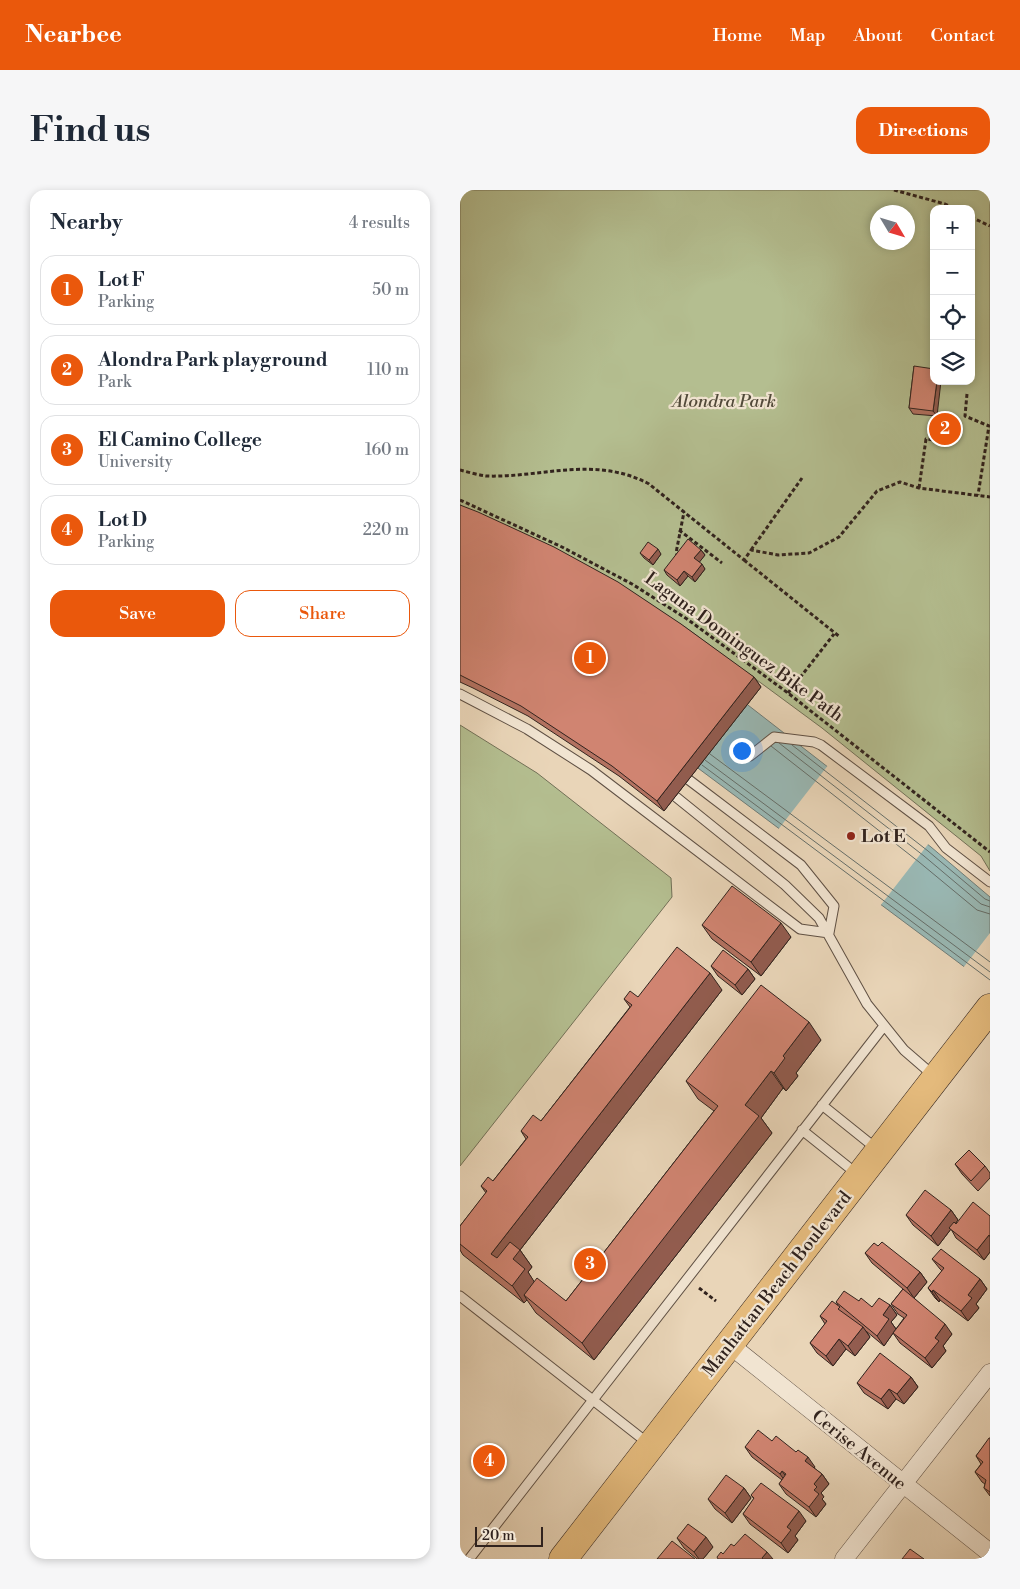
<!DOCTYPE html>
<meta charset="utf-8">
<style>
body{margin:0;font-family:"Libre Bodoni",serif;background:#f6f6f7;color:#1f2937}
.controls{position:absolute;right:15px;top:15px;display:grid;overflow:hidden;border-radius:10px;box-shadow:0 2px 8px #0003}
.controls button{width:45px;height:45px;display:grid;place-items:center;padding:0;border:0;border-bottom:1px solid #e0e1e3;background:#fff;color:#1f2937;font:25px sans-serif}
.compass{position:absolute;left:410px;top:15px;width:45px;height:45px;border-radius:50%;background:#fff;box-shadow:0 2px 8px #0003;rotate:128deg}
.scale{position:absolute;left:15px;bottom:12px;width:68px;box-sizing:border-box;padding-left:5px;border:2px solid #31231e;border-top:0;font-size:14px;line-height:18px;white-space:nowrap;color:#31231e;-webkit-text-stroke:4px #f1e4d1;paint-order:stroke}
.you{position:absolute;left:281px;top:560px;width:18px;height:18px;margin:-12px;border:4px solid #fff;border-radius:50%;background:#1a73e8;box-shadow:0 0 0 8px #1a73e833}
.badge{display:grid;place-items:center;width:32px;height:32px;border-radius:50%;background:#ea580c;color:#fff;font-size:16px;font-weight:700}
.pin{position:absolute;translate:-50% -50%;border:2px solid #fff;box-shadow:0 1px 5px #0006}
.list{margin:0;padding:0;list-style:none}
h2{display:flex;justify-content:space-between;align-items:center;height:65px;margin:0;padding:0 20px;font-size:21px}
h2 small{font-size:16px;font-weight:400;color:#747a83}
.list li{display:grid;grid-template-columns:32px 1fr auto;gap:15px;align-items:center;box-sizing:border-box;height:70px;margin:0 10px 10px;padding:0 10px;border:1px solid #e0e1e3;border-radius:15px}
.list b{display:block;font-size:19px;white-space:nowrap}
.list p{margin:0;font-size:16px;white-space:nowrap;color:#747a83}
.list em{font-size:16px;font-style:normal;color:#747a83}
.actions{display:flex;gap:10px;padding:15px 20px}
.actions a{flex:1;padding:11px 0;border:1px solid #ea580c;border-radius:15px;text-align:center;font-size:18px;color:#ea580c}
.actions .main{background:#ea580c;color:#fff}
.icon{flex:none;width:28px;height:28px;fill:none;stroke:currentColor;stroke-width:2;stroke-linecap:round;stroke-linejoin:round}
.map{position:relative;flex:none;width:530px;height:1369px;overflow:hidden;border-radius:15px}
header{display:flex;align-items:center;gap:30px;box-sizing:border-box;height:70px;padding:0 25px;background:#ea580c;color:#fff}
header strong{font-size:24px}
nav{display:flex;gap:28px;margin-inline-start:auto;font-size:18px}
.intro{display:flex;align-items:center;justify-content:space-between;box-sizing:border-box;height:120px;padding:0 30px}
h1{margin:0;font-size:35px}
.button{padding:12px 22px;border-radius:15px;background:#ea580c;color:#fff;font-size:18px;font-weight:700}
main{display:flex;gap:30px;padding:0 30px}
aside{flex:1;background:#fff;border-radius:15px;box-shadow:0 2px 8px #0003}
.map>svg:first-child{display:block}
.green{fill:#b4be90;stroke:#727057;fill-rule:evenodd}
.water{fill:#99b8b4;stroke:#6f7c78}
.pier{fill:#e9d5b8}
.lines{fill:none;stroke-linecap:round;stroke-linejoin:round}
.shore{stroke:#656e69;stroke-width:1}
.service-casing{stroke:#5f5044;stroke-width:11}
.minor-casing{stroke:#5f5044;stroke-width:19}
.primary-casing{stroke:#31231e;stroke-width:29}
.path{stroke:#31231e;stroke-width:3;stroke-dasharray:4 2.5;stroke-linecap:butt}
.service{stroke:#f1e4d1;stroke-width:9}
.minor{stroke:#f1e4d1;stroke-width:18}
.primary{stroke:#e4ba7c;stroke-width:28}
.wall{fill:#b37261;stroke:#31231e}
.shaded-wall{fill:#925c4f;stroke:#31231e}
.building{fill:#d08471;stroke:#31231e}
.poi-dot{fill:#8f2418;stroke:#f1e4d1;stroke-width:2}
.labels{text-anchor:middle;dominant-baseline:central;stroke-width:4.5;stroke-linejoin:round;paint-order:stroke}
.park-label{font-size:18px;font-style:italic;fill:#524a3a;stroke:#f1e4d1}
.street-label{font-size:18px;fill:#31231e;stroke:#f1e4d1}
.poi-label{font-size:18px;font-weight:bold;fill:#31231e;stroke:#f1e4d1;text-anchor:start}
</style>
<header>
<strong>Nearbee</strong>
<nav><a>Home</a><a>Map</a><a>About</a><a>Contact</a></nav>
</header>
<div class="intro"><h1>Find us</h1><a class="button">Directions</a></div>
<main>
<aside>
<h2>Nearby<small>4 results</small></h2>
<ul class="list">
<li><span class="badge">1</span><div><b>Lot F</b><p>Parking</p></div><em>50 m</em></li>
<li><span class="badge">2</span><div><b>Alondra Park playground</b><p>Park</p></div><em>110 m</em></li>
<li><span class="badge">3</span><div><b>El Camino College</b><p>University</p></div><em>160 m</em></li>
<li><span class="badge">4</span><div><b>Lot D</b><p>Parking</p></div><em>220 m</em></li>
</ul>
<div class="actions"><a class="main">Save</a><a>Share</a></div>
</aside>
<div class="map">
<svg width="530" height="1369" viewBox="0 0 530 1369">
<rect width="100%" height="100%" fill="#e9d5b8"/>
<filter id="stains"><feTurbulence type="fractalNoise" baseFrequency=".004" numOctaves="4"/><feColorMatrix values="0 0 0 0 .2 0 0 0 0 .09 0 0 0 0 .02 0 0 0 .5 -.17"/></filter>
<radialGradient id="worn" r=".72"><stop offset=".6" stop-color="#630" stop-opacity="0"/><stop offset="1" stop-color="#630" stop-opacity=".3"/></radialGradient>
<path class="green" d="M 0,0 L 530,0 L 530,681 L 521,666 L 362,538 L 225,437 L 0,317 ZM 474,19 L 511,19 L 511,191 L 474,191 ZM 418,22 L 448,22 L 448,52 L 418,52 Z
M 0,535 L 77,583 L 211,688 L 212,707 L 0,976 Z"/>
<path class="water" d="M 0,347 L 275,505 L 471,657 L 530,707 L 530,796 L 144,508 Z"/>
<path class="pier" d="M 369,574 L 469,653 L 420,716 L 317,641 Z
M 530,743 L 530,798 L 503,778 Z"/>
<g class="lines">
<path class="shore" d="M 319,553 L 464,666 L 521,714 L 530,717
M 332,555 L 468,661 L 525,709 L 530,711
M 311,556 L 459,672 L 517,720 L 530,724
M 250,564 L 530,772
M 245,570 L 530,782
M 242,575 L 530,790"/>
<defs>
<path id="service" d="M 0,504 L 67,539 L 131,580 L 340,739 L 369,743 L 374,716 L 341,675 L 229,590
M 290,566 L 314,547 L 354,552 L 361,555 L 469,636 L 486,658 L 530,692
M 216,607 L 325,695 L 359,728 L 407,814 L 444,860 L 474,886
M 362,915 L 418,960
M 342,940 L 397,984
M 0,1106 L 189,1254
M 10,1368 L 424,836"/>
<path id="minor" d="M 270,1155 L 530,1363
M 384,1369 L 530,1183"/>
<path id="primary" d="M 103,1369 L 530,818"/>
</defs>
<use href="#service" class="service-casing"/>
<use href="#minor" class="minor-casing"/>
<use href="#primary" class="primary-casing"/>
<path class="path" d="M 434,0 L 485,14 L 495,19
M 511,27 L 530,36
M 507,204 L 505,226 L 529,236 L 518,305
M 0,280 C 8,282 18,285 26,286 C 81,288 135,265 189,294 L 284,370 L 291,360 L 318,365 L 349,363 L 379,347 L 417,301 L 440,292 L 459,298 L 530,307
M 459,298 L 466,249 L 481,251
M 0,310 L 102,357 L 172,394 L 227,429 L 328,503 L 530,662
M 219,340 L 262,373
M 291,360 L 342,288
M 218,367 L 216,363 L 224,322
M 284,370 L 380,447
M 328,503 L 374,444
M 239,1098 L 256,1111"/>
<use href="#service" class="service"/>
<use href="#minor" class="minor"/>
<use href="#primary" class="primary"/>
</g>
<path class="wall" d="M 454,176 L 477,226 L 453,224 L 449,218 Z
M 0,315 L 294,487 L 301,497 L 204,621 L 159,586 L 68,526 L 13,498 L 0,492 Z
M 241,360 L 245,365 L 239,372 L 245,379 L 235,392 L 228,386 L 220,396 L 207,385 L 204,380 Z
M 180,363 L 201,364 L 193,375 L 184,368 Z
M 242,735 L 331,747 L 301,786 L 252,749 Z
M 251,776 L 288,779 L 295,789 L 282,805 L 258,786 Z
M 262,800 L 60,1060 L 72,1077 L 68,1082 L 74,1092 L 106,1111 L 254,921 L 238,909 L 226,891 L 361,850 L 336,883 L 338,886 L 326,901 L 323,898 L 301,928 L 312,943 L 134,1170 L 76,1123 L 67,1110 L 64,1113 L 3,1065 L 0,1060 L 0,1036 L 26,1003 L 21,996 L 33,991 L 66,949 L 61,941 L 81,931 L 170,817 L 164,809 Z
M 495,974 L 525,976 L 530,983 L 530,988 L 518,1001 L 502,984 Z
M 491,1020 L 498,1030 L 495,1033 L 530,1026 L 530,1062 L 524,1070 L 496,1048 L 491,1039 L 478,1056 L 453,1035 L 446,1025 Z
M 418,1056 L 460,1082 L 467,1092 L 454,1108 L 492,1144 L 483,1156 L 486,1161 L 472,1178 L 440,1153 L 433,1143 L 424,1156 L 406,1141 L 410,1147 L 395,1166 L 386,1159 L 373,1176 L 357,1163 L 350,1153 L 365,1134 L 360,1126 L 378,1115 L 376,1112 L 399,1111 L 412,1117 L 430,1115 L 437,1125 L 431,1132 L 436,1139 L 444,1128 L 438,1124 L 431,1114 L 443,1099 L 412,1073 L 405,1063 Z
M 472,1069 L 520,1089 L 527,1099 L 516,1114 L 519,1118 L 508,1131 L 480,1110 L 479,1112 L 475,1108 L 468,1098 L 482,1081 L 480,1079 Z
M 451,1187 L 458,1197 L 444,1214 L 436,1209 L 428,1219 L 404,1203 L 397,1193 Z
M 530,1248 L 530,1306 L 524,1298 L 525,1294 L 522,1292 L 515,1282 L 521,1274 L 516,1266 Z
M 312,1251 L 355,1277 L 354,1278 L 362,1284 L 369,1294 L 361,1303 L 364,1307 L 362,1309 L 366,1314 L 356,1327 L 326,1304 L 319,1294 L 322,1290 L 292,1267 L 285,1257 Z
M 284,1298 L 291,1308 L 272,1333 L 255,1319 L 248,1309 Z
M 291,1305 L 346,1331 L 335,1346 L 338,1350 L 328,1363 L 290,1334 L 283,1324 L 294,1309 Z
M 217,1348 L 253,1357 L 243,1369 L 237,1369 L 224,1358 Z"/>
<path class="shaded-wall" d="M 477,191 L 481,191 L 477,226 L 473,221 Z
M 198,359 L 201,364 L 193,375 L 189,370 Z
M 241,360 L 245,365 L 238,374 L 234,368 Z
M 242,374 L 245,379 L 235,392 L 232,387 Z
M 224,381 L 228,386 L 220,396 L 217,390 Z
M 294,487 L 301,497 L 204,621 L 197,611 Z
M 321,733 L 331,747 L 301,786 L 291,772 Z
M 288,779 L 295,789 L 282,805 L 275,795 Z
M 250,783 L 262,800 L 60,1060 L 72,1077 L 68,1082 L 77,1096 L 64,1105 L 67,1110 L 64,1113 L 31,1064 Z
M 349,832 L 361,850 L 336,883 L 338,886 L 326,901 L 314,883 L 323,866 Z
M 311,881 L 323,898 L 301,928 L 312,943 L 134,1170 L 122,1153 L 285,915 Z
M 491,1020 L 498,1030 L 491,1039 L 489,1038 L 491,1039 L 478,1056 L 471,1046 Z
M 529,1045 L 530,1047 L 530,1062 L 524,1070 L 517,1060 Z
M 460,1082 L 467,1092 L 454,1108 L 447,1098 Z
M 520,1089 L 527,1099 L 516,1114 L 519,1118 L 508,1131 L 501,1121 L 508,1105 Z
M 473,1100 L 480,1110 L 479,1112 L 472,1102 Z
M 430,1115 L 437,1125 L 431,1132 L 436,1139 L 424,1156 L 417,1146 L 423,1125 Z
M 485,1134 L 492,1144 L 483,1156 L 486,1161 L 472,1178 L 465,1168 L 475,1148 Z
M 403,1137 L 410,1147 L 395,1166 L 388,1156 Z
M 379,1149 L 386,1159 L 373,1176 L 366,1166 Z
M 451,1187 L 458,1197 L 444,1214 L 437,1204 Z
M 429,1199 L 436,1209 L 428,1219 L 421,1209 Z
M 348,1267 L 355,1277 L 352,1281 L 345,1271 Z
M 322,1281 L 329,1291 L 327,1294 L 320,1284 Z
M 362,1284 L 369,1294 L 361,1303 L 364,1307 L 362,1309 L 366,1314 L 356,1327 L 349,1317 L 354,1300 L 354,1294 Z
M 284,1298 L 291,1308 L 272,1333 L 265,1323 Z
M 339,1321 L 346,1331 L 335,1346 L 338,1350 L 328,1363 L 321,1353 L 327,1337 Z
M 246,1347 L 253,1357 L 243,1369 L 239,1369 L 234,1362 Z
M 307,1362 L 313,1369 L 302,1369 L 302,1368 Z"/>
<path class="building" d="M 454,176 L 474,179 L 474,191 L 477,191 L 473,221 L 449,218 Z
M 0,315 L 18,322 L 94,357 L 158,392 L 221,434 L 294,487 L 197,611 L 152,576 L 61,516 L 0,485 Z
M 228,349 L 241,360 L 234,368 L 242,374 L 232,387 L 224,381 L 217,390 L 204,380 Z
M 188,352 L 198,359 L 189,370 L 180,363 Z
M 272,696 L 321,733 L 291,772 L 242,735 Z
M 217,757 L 250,783 L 31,1064 L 37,1068 L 50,1052 L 60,1060 L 53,1069 L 65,1079 L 52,1096 L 0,1054 L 0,1036 L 27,1001 L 21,996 L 28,987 L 33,991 L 68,947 L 61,941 L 73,925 L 81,931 L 172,815 L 164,809 L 170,801 L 178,807 Z
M 263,760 L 288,779 L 275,795 L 251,776 Z
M 301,795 L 349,832 L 323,866 L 325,868 L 314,883 L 311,881 L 285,915 L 299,926 L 122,1153 L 64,1105 L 77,1088 L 106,1111 L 258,916 L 226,891 Z
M 509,960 L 525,976 L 511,991 L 495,974 Z
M 465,1000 L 491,1020 L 471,1046 L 446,1025 Z
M 513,1012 L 530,1026 L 530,1046 L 529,1045 L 517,1060 L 489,1038 L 494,1032 L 496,1034 Z
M 422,1052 L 460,1082 L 447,1098 L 405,1063 L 414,1053 L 418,1056 Z
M 481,1059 L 520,1089 L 508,1105 L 512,1108 L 501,1121 L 473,1100 L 472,1102 L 468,1098 L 484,1078 L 472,1069 Z
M 443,1099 L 485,1134 L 475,1148 L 479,1151 L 465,1168 L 433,1143 L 447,1125 L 431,1114 Z
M 384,1101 L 399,1111 L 401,1108 L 412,1117 L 419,1108 L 430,1115 L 423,1125 L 429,1129 L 417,1146 L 376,1112 Z
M 372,1111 L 380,1117 L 378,1119 L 403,1137 L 388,1156 L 379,1149 L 366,1166 L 350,1153 L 367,1131 L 360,1126 Z
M 420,1163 L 451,1187 L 437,1204 L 429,1199 L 421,1209 L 397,1193 Z
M 298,1240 L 312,1251 L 316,1246 L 336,1262 L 338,1260 L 348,1267 L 345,1271 L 362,1284 L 354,1294 L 357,1297 L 354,1300 L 359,1304 L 349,1317 L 319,1294 L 326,1284 L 322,1281 L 320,1284 L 285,1257 Z
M 529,1248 L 530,1248 L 530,1302 L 524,1298 L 526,1290 L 515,1282 L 523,1272 L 516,1266 Z
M 266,1285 L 284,1298 L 265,1323 L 248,1309 Z
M 301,1293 L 339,1321 L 327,1337 L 331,1340 L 321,1353 L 283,1324 L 294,1308 L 291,1305 Z
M 228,1334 L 246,1347 L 234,1362 L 217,1348 Z
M 285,1344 L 307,1362 L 302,1368 L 303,1369 L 258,1369 L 257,1367 L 261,1362 L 263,1364 L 271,1354 L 274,1356 Z
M 212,1351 L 235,1369 L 197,1369 Z
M 450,1359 L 464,1369 L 442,1369 Z"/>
<circle class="poi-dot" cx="391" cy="646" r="5"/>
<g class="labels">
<g class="park-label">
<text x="264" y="211">Alondra Park</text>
</g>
<g class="street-label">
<text transform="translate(284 457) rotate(36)">Laguna Dominguez Bike Path</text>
<text transform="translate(317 1094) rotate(-52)">Manhattan Beach Boulevard</text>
<text transform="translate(399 1260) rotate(39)">Cerise Avenue</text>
</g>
<g class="poi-label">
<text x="401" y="646">Lot E</text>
</g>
</g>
<rect width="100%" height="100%" filter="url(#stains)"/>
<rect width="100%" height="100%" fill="url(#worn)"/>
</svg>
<div class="controls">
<button>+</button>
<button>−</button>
<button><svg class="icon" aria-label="locate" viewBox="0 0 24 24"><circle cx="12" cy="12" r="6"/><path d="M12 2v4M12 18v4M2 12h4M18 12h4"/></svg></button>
<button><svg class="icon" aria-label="layers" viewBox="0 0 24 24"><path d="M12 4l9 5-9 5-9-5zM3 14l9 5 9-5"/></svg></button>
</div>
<svg class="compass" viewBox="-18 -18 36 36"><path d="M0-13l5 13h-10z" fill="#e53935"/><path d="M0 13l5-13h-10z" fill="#747a83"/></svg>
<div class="scale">20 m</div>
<div class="you"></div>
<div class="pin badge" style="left:130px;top:468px">1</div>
<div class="pin badge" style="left:485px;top:239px">2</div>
<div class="pin badge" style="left:130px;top:1074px">3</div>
<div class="pin badge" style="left:29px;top:1271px">4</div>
</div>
</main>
